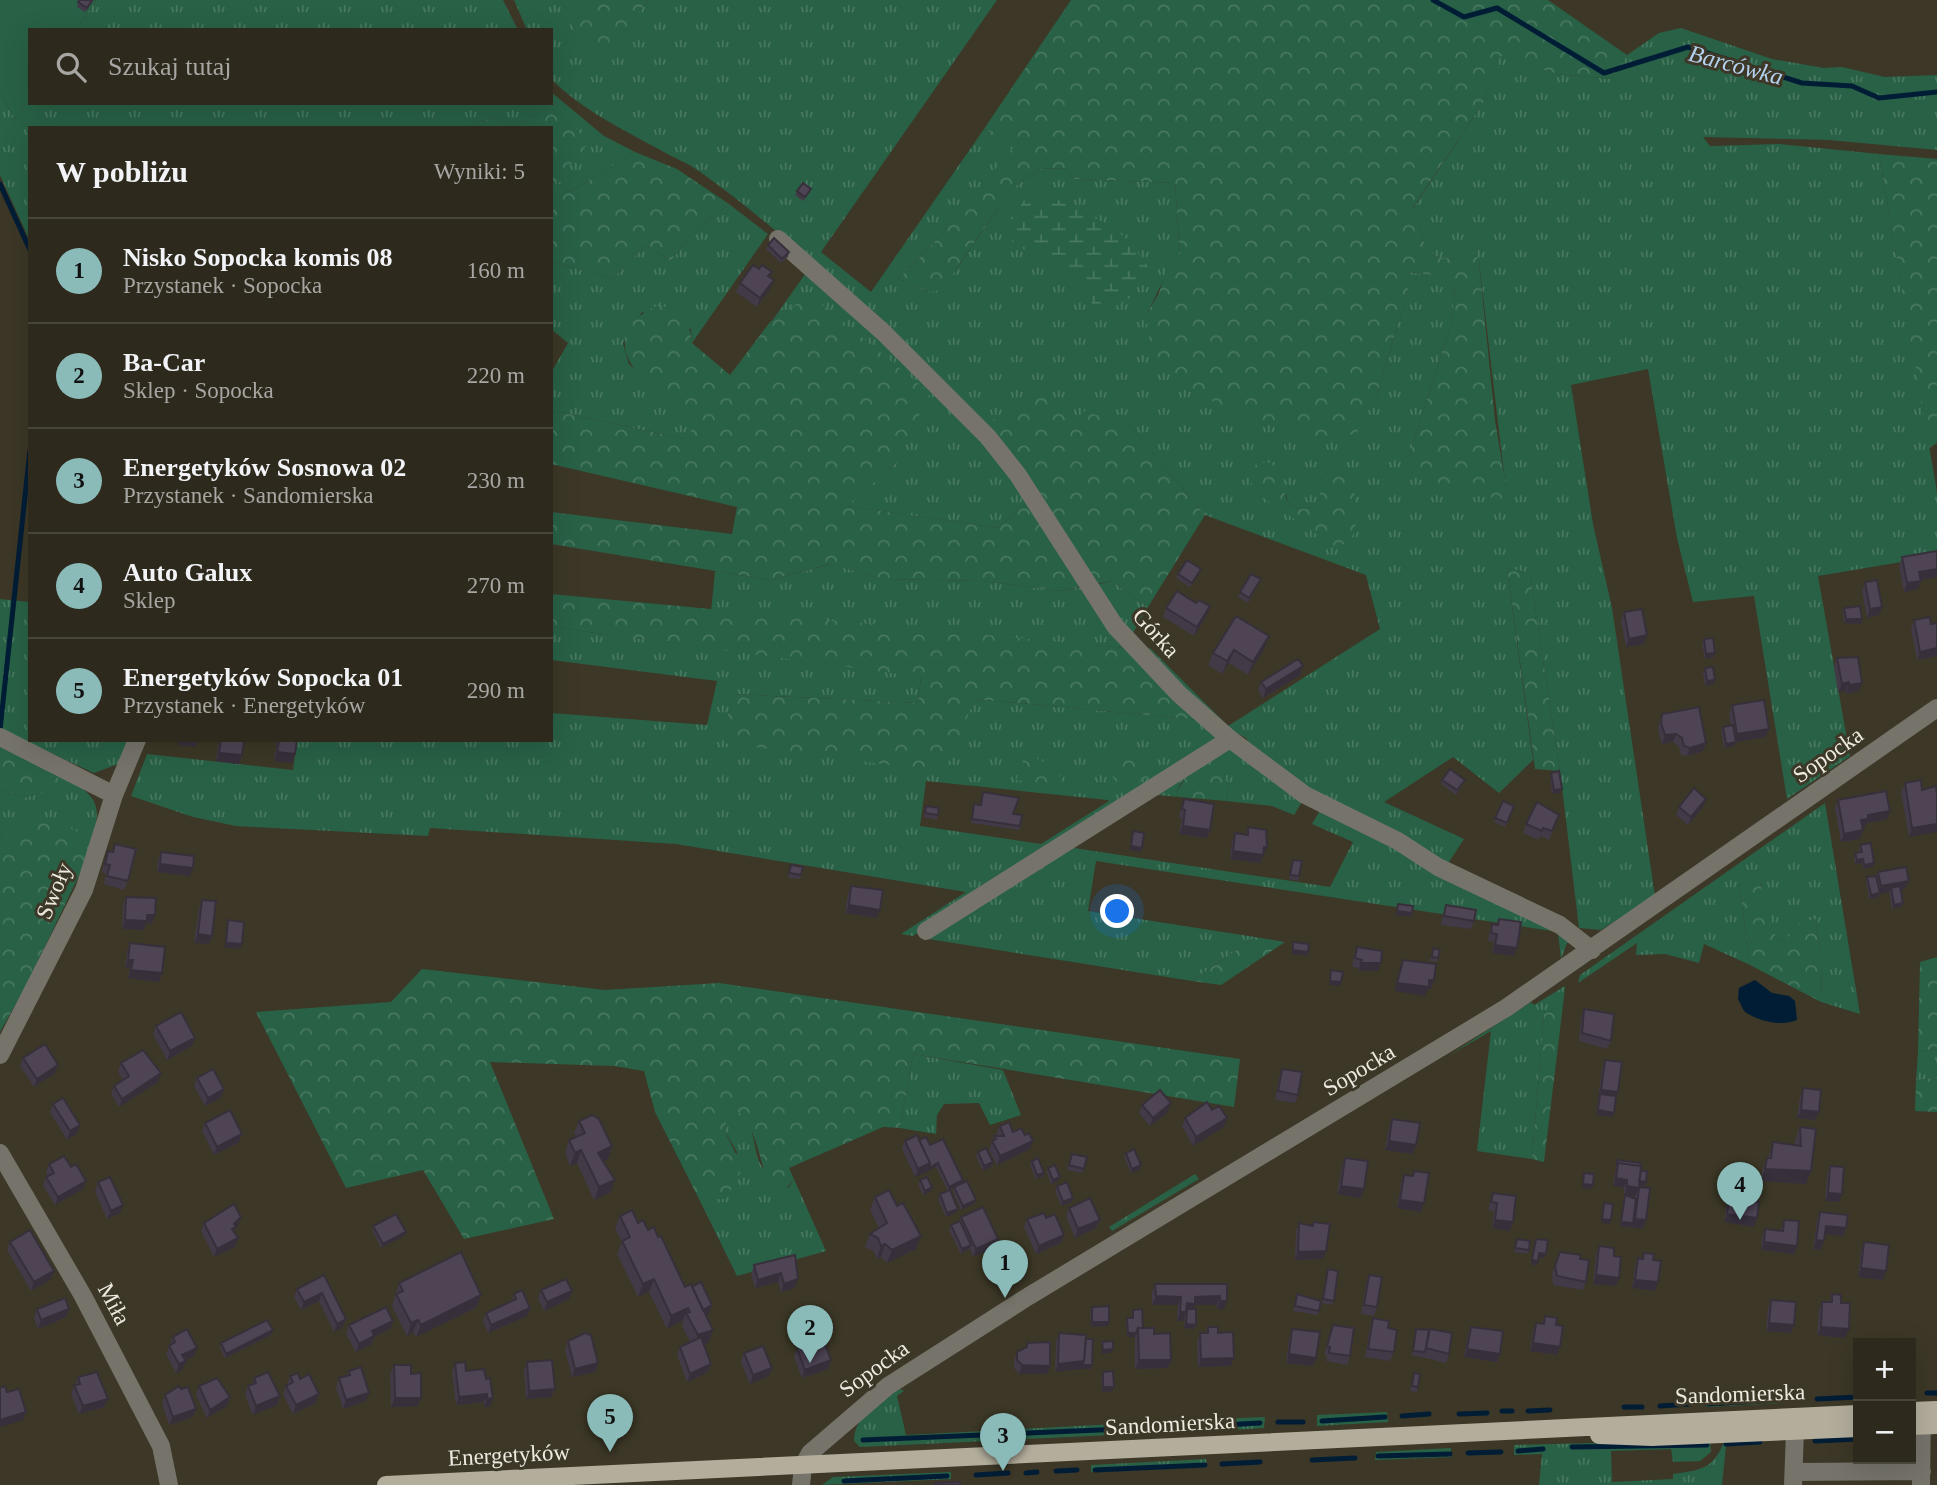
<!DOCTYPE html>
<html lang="pl">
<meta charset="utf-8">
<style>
body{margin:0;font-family:Georgia,serif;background:#393529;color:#f1f3f6}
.controls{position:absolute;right:21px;bottom:21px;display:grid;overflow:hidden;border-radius:0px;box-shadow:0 7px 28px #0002}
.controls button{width:63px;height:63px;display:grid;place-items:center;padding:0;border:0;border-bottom:2px solid #48453b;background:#2d291c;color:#f1f3f6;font:35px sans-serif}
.you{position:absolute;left:1118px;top:912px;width:24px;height:24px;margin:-18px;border:5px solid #fff;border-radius:50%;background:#1a73e8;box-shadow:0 0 0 10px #1a73e833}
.badge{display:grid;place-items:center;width:46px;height:46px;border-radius:50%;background:#8bbbb9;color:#111;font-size:23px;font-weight:700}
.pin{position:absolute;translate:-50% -58px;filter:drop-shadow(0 2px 4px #0008)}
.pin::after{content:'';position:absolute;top:37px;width:24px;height:21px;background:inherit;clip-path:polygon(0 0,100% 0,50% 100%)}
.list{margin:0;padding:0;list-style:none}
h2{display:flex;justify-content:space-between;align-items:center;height:91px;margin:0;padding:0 28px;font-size:30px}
h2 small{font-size:23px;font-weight:400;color:#a7a6a3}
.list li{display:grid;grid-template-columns:46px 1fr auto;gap:21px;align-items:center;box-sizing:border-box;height:105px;padding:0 28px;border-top:2px solid #48453b}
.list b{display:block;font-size:26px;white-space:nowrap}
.list p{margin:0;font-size:23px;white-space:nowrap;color:#a7a6a3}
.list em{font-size:23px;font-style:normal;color:#a7a6a3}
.icon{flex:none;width:38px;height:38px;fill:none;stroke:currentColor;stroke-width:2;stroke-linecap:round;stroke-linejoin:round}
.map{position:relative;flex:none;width:1937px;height:1485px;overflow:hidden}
.search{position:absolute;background:#2d291c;box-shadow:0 7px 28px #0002;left:28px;top:28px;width:525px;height:77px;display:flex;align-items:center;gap:18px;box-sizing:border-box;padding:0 24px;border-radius:0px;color:#a7a6a3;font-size:26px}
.panel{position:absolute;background:#2d291c;box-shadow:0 7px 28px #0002;left:28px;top:126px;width:525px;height:616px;border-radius:0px}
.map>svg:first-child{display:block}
.grass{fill:url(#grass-tufts);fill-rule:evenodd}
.forest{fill:url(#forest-crowns)}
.wetland{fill:url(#wetland-marsh)}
.green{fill:#286146}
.water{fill:#011d36}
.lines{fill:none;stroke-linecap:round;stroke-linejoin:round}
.stream{stroke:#011d36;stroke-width:5}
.minor{stroke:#75736a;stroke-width:18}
.major{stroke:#b3ad9c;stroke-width:18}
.wall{fill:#433a48}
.shaded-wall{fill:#37303b}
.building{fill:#4e4454;stroke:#37303b;stroke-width:2}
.labels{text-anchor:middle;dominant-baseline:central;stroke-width:6;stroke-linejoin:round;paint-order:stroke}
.street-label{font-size:23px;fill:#eeeae0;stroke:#3c3726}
.water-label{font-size:24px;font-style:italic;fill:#b4d1ef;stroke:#3c3726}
</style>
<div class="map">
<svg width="1937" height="1485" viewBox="0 0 1937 1485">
<defs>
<pattern id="grass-tufts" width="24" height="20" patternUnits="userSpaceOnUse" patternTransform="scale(1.75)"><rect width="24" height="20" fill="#286146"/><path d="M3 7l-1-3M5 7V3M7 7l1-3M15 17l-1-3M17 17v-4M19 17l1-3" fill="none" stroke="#487860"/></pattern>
<pattern id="forest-crowns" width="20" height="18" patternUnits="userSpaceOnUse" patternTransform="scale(1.75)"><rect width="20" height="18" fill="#286146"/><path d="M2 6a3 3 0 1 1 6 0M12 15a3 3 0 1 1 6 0" fill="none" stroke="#487860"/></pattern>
<pattern id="wetland-marsh" width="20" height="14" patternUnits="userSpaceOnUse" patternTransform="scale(1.75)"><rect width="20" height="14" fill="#286146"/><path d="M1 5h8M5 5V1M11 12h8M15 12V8" fill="none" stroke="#487860"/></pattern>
</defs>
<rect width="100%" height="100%" fill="#3c3726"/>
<path class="grass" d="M 96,0 L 503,0 L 518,30 L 76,30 Z
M 514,0 L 587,0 L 571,23 L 599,63 L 648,0 L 997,0 L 821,252 L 871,292 L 984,129 L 1017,144 L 931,246 L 898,279 L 928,292 L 956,270 L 1011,189 L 1040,169 L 1066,168 L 1075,179 L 1175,183 L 1180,255 C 1164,273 1158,294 1146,315 L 1376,397 L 1410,284 L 1410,272 L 1447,277 L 1455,289 L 1452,320 L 1408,460 L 1507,499 L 1479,262 L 1475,253 L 1451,259 L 1434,256 L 1424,242 L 1413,208 L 1483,103 L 1500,55 L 1557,74 L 1611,79 L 1627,55 L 1659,33 L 1681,28 L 1772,59 L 1824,68 L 1842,67 L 1885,77 L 1937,75 L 1937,150 L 1829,140 L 1703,137 L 1710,146 L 1779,144 L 1879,154 L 1937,492 L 1937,556 L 1818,576 L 1850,756 L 1787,799 L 1754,596 L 1693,602 L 1677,538 L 1648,369 L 1571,385 L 1593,524 L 1612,608 L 1655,896 L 1601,930 L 1579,928 L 1560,771 L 1530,573 L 1507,568 L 1533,760 L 1499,793 L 1453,757 L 1384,802 L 1464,839 L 1447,865 L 1298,785 L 1254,752 L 1246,738 L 1225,727 L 1143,653 L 1150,648 L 1228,726 L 1380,629 L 1366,575 L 1205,515 L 1129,425 L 1073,428 L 984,425 C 893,336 803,246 699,171 C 688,163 674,158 662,151 C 624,130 582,110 551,79 L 551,30 L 527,30 ZM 1326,481 L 1354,518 L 1355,529 L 1281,508 L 1259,495 L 1286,494 L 1289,505 L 1303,509 L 1315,506 Z
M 551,92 L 604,136 L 635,152 L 570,192 L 556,182 L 557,103 L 512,127 L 494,117 L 463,128 L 30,128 L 30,241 L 0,175 L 0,93 L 15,119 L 30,98 L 30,103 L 551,103 Z
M 729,204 L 768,234 L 692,343 L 691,329 L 642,312 L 623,343 L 629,364 L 694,428 L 684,439 L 551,410 L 551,373 L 568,343 L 551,329 L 551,261 L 612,279 L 646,245 L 671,261 L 690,235 Z
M 808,270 L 966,421 L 1030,501 L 997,528 L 846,506 L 896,463 L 772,321 Z
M 831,564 L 883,579 L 983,581 L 1059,591 L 1083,587 L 1125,648 L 711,612 L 715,571 L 770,580 Z
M 1112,581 L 1148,607 L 1130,638 L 1092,586 Z
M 0,599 L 30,602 L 30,740 L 131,740 L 121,763 L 94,773 L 0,730 Z
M 551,627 L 921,676 L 918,703 L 731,694 L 725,743 L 975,699 L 1200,720 L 1219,737 L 913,936 L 901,934 L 966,892 L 676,844 L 430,828 L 428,836 L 236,826 L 193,817 L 131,796 L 147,754 L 293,770 L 297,740 L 551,740 L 551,713 L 707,725 L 717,681 L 551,660 ZM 926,781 L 1108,800 L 1109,801 L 1041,844 L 920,826 Z
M 1229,747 L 1305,797 L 1294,815 L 1272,806 L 1226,801 L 1228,788 L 1224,773 L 1201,767 L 1181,783 L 1176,793 L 1179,797 L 1157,795 Z
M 54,770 C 109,802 101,806 85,863 L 3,835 L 0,840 L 0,788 L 23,798 L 61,787 Z
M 1825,803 L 1860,1014 L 1821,1002 L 1822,958 L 1815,919 L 1792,934 L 1785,942 L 1776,938 L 1762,898 L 1761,884 L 1739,882 L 1750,965 L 1704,944 L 1699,963 L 1665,954 L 1636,955 L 1637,943 L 1578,983 L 1580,975 Z
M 1322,807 L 1560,929 L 1570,943 L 1567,943 L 1561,959 L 1558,932 L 1096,861 L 1088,911 L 1255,937 L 1192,981 L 922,938 L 1074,848 L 1330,887 L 1353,842 L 1312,824 Z
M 1565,986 L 1563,1005 L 1544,1014 L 1532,1159 L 1477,1151 L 1491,1031 L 1448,1056 L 1531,1002 L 1534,1005 Z
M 1937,1049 L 1937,1077 L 1916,1081 L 1918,1052 Z
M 913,1054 L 1003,1070 L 1021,1115 L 990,1125 L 979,1103 L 944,1104 L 937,1115 L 936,1134 L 900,1128 Z
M 734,1110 C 757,1117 751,1149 762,1167 C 766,1175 780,1182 788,1188 L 794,1179 L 826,1251 L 737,1276 L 699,1199 L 726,1199 L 737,1152 L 724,1130 L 728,1113 Z
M 1195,1174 L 1199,1179 L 1112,1231 L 1109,1227 Z
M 900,1389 L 904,1391 L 897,1396 L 906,1435 L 1173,1421 L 1174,1432 L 860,1447 L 854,1441 C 854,1416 879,1400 900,1389 Z
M 1783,1397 L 1783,1403 L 1706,1407 L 1706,1400 Z
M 1387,1412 L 1388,1422 L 1317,1426 L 1317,1415 Z
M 1265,1417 L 1264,1428 L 1199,1432 L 1194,1420 Z
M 1725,1439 L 1760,1440 L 1762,1444 L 1726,1446 L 1722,1485 L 1539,1485 L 1542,1454 L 1514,1455 L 1514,1445 L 1710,1440 L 1711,1452 L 1700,1461 L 1673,1462 L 1671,1449 L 1611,1451 L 1612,1482 L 1673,1479 L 1673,1474 C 1702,1470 1714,1469 1725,1439 Z
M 1451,1448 L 1451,1457 L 1375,1460 L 1376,1452 Z
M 1206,1459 L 1207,1467 L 1091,1472 L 1091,1465 Z
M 951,1472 L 951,1479 L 822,1485 L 833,1477 Z"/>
<path class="forest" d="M 587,0 L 648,0 L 599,64 L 570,22 Z
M 1071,0 L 1548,0 L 1627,55 L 1611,79 L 1557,74 L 1500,56 L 1483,103 L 1413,207 L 1424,242 L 1434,256 L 1451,259 L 1475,252 L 1479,262 L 1495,420 L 1508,499 L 1475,496 L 1418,479 L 1408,460 L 1452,320 L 1455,289 L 1446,277 L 1410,272 L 1410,284 L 1376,397 L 1356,433 L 1330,442 L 1235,414 L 1189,387 L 1151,353 L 1146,315 L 1159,293 L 1165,273 L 1180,254 L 1175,183 L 1075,179 L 1066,168 L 1040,169 L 1011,189 L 942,290 L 928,292 L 898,279 L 931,246 L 1016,144 L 984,129 Z
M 557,103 L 588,144 L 556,182 L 570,192 L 635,152 L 677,169 L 729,204 L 690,235 L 671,261 L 646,245 L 612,279 L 551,261 L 551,128 L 463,128 L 494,117 L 512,127 Z
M 1879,154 L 1937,159 L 1937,443 L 1929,448 Z
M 810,295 L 930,393 L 896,463 L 847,506 L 997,528 L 1030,501 L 984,425 L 1044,389 L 1073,428 L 1084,411 L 1129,425 L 1205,515 L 1148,607 L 1112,581 L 1059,591 L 983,581 L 883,579 L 830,564 L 770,580 L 551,544 L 551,512 L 732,534 L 737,507 L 551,464 L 551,410 L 684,439 L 693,428 C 659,395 580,342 658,305 C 681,311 690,318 692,343 L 730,375 L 770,322 Z
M 1262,463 L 1271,463 L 1277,470 L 1289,505 L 1303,509 L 1315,506 L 1325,481 L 1335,474 L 1349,476 C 1356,488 1360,526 1351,538 C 1348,542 1341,545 1337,548 L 1259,495 L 1249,480 L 1252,466 Z
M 1507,568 L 1530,573 L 1560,771 L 1535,769 Z
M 551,594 L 1125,648 L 1200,720 L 975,699 L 944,772 L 724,743 L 731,694 L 918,703 L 921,677 L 551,627 Z
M 0,746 L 54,770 L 62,787 L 23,798 L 0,788 Z
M 1032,756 L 1052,766 L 1065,785 L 1016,780 L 1024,758 Z
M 1127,756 L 1150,759 L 1153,773 L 1124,792 L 1109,772 C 1111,761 1116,759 1127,756 Z
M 1209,765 L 1224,773 L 1228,788 L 1226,801 L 1179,797 L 1176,793 C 1183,780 1194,768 1209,765 Z
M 26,823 L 59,823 L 88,837 L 85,863 L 25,988 L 0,1032 L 0,840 L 3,835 Z
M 1758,876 L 1776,938 L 1785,942 L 1797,924 L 1815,919 L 1822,958 L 1821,1002 L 1750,965 L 1739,882 Z
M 1255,937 L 1285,942 L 1221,985 L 1192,981 Z
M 1937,957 L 1937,1049 L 1918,1052 L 1920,962 Z
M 422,969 L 605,990 L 719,983 L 1240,1059 L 1234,1107 L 913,1054 L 900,1128 L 883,1127 L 789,1168 L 794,1179 L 783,1192 L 773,1192 L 768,1184 C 761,1165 754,1116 734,1110 L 729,1113 L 724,1130 L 740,1162 L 740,1173 L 726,1199 L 699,1199 L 655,1112 L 644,1071 L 614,1066 L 490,1062 L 554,1219 L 464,1239 L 423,1170 L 346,1188 L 256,1012 L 391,1002 Z
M 1563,1005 L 1544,1162 L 1532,1159 L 1544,1014 Z
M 1937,1077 L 1937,1112 L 1915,1111 L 1916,1081 Z"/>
<path class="wetland" d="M 1050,196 L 1111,226 L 1129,241 L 1148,267 C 1133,295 1131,309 1093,307 C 1083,258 1044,266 1012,242 L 1011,221 L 1025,199 Z"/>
<path class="green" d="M 0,0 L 96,0 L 76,30 L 30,30 L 30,98 L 15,119 L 0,93 Z"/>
<path class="water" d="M 1755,980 L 1772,993 L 1789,996 L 1795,1001 L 1797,1020 C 1781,1027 1757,1021 1744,1011 L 1738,999 L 1739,988 Z"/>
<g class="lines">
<path class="stream" d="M 1433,0 L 1464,17 L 1497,8 L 1604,73 L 1688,47 L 1802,83 L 1852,86 L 1879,98 L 1937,92
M 0,184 L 30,250
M 0,730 L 30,450
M 1927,1393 L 1937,1393
M 1817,1399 L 1858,1397
M 1708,1404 L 1782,1400
M 1660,1406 L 1690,1404
M 1624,1407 L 1642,1407
M 1502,1411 L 1512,1411
M 1528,1411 L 1550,1410
M 1459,1414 L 1487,1413
M 1402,1416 L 1429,1414
M 1322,1421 L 1385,1417
M 1278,1422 L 1303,1422
M 1206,1426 L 1260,1423
M 863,1440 L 1170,1427
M 1815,1441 L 1858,1439
M 1726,1444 L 1760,1442
M 1572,1447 L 1707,1445
M 1518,1451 L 1543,1449
M 1468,1453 L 1501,1452
M 1378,1456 L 1450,1454
M 1312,1460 L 1355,1458
M 1222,1464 L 1260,1462
M 1095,1470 L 1205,1465
M 1056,1471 L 1077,1470
M 1026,1473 L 1037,1472
M 976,1475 L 1008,1473
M 844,1481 L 947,1476"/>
<path class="minor" d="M 778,239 L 883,332 L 988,437 L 1018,475 L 1115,626 L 1179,694 L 1230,739 L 1305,795 L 1398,841 L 1438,867 L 1560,925 L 1592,950
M 0,737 L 114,795
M 926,931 L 1230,739
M 0,1055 L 84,890 L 114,795 L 137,740
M 0,1153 L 83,1296 L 161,1446 L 169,1485
M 1794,1472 L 1922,1471
M 801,1485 L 803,1466 L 810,1453 L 888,1386 L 1029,1296 L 1506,1008 L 1937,708
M 1793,1485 L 1795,1431 L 1806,1422
M 1921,1485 L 1922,1411"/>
<path class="major" d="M 1911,1411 L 1937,1410
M 1911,1426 L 1937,1425
M 1599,1435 L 1652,1437 L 1858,1428
M 386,1485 L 1858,1414"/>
</g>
<path class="wall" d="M 80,0 L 94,0 L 85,12 L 77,7 Z
M 797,191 L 809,193 L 803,201 L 795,195 Z
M 768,245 L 789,252 L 788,257 L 781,263 L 766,249 Z
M 759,269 L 770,277 L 771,288 L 757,307 L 736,292 L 740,283 Z
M 1937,551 L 1937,577 L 1920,580 L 1918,589 L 1904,592 L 1899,566 L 1902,557 Z
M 1200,573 L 1190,587 L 1176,578 L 1178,574 Z
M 1261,579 L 1248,603 L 1238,597 L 1240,592 Z
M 1865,582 L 1882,607 L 1879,615 L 1867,618 L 1862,591 Z
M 1166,608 L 1207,615 L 1194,636 L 1163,617 Z
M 1844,608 L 1862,619 L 1861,624 L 1844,623 L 1843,612 Z
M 1624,612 L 1644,644 L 1626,647 L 1621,621 Z
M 1914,620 L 1931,624 L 1937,623 L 1937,656 L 1917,660 L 1911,629 Z
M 1704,639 L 1714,657 L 1705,659 L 1702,643 Z
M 1264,649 L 1248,675 L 1229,663 L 1222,674 L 1208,665 L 1213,653 Z
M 1837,658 L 1859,691 L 1846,694 L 1846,691 L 1838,692 L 1834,667 Z
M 1303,666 L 1300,675 L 1263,698 L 1258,690 L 1261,682 Z
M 1705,668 L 1715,680 L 1714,684 L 1705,686 L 1703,672 Z
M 1732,705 L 1769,729 L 1765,737 L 1736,742 L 1734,746 L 1724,748 L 1721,731 L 1723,727 L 1731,726 L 1729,714 Z
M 1662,714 L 1706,743 L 1703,751 L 1687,756 L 1681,755 L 1679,747 L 1673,742 L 1662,744 L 1658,731 L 1659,723 Z
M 220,740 L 242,755 L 239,764 L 216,761 L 218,747 Z
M 277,740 L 297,740 L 292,763 L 274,761 Z
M 1551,773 L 1562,789 L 1560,793 L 1552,794 L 1550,777 Z
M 1442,780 L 1463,784 L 1456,795 L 1441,784 Z
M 1905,783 L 1922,790 L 1936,786 L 1909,837 L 1901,792 Z
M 983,792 L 1013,814 L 1020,826 L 1019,830 L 971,823 L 974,804 L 981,805 Z
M 1184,799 L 1210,830 L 1207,838 L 1179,834 L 1182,818 L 1179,817 L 1181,808 Z
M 1838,800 L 1890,811 L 1887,819 L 1867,823 L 1865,827 L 1863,828 L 1863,830 L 1860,839 L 1841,842 L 1835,808 Z
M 1503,801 L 1514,806 L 1505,827 L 1494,822 Z
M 926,806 L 938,815 L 937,820 L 924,817 Z
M 1679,807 L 1703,807 L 1688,825 L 1676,815 Z
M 1526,824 L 1556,824 L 1549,840 L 1540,836 L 1539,840 L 1523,833 Z
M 1248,827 L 1267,847 L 1260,863 L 1230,859 L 1232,841 L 1235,833 L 1246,834 Z
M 115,844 L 128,881 L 124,890 L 104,884 L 106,874 L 102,872 L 105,859 L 108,851 L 112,852 Z
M 1860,845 L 1874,863 L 1873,867 L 1863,869 L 1862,863 L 1855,864 L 1854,857 L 1855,853 L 1859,852 L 1859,849 Z
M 161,852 L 193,868 L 190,876 L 157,872 L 158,860 Z
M 1293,860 L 1299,876 L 1298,881 L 1289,879 Z
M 791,865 L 801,875 L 800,879 L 788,878 Z
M 1878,872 L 1905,889 L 1900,890 L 1901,907 L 1892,909 L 1889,892 L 1879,894 L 1878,898 L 1869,899 L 1866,882 L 1867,877 L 1876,876 Z
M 851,886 L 877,918 L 845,913 L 848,894 Z
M 126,897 L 152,924 L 146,923 L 144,930 L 122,929 L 123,905 Z
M 202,900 L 212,936 L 209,944 L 194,943 L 199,908 Z
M 1446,905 L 1474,921 L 1471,929 L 1441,925 L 1443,914 Z
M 1499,919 L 1514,956 L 1492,953 L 1494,942 L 1488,941 L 1489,933 L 1492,924 L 1497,925 Z
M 130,943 L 162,973 L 159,982 L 128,978 L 130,968 L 125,968 L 127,951 Z
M 1357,947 L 1378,971 L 1358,971 L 1359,968 L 1352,967 L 1354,955 Z
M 1433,948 L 1438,958 L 1437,962 L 1430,961 Z
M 1584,1009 L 1611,1041 L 1607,1049 L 1579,1041 L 1581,1018 Z
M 156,1026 L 195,1038 L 192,1046 L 167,1060 L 153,1034 Z
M 23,1058 L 55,1073 L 34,1087 L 20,1066 Z
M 1605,1060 L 1616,1096 L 1613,1117 L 1596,1115 L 1602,1068 Z
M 121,1063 L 158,1082 L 119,1107 L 111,1094 L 114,1086 L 123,1080 L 118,1072 Z
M 1282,1069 L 1298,1095 L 1295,1103 L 1275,1100 L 1279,1077 Z
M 197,1078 L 221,1098 L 205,1106 L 194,1086 Z
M 1803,1088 L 1815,1120 L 1797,1118 L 1800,1097 Z
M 53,1104 L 80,1125 L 77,1134 L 67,1140 L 50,1112 Z
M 1142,1105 L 1168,1112 L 1150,1126 L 1139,1113 Z
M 1212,1110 L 1227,1118 L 1224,1127 L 1193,1146 L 1182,1126 L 1185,1118 Z
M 1392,1119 L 1413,1154 L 1385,1150 L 1389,1127 Z
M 579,1121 L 612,1146 L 608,1159 L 603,1161 L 611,1192 L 594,1200 L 577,1163 L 570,1166 L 565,1153 L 569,1140 L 576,1137 L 574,1133 Z
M 205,1123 L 239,1142 L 214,1155 L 202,1131 Z
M 1000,1126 L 1025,1135 L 1030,1149 L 997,1165 L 989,1150 L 994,1136 L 997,1136 L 996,1135 Z
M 1800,1127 L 1811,1171 L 1806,1184 L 1761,1181 L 1762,1170 L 1767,1158 L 1768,1158 L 1773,1142 L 1795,1146 L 1795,1140 Z
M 919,1140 L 930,1145 L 976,1200 L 974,1204 L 961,1210 L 953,1191 L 954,1188 L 948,1191 L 936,1167 L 915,1177 L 902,1149 L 905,1141 Z
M 978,1152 L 993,1162 L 991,1167 L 983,1171 L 976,1156 Z
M 1126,1153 L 1139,1170 L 1131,1173 L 1124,1157 Z
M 1070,1158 L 1084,1169 L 1082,1173 L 1067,1170 Z
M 1345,1158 L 1364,1189 L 1361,1198 L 1337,1194 L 1342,1166 Z
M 1617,1160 L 1641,1171 L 1645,1186 L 1639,1185 L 1643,1229 L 1620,1226 L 1625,1195 L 1635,1199 L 1635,1196 L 1624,1195 L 1624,1188 L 1613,1186 Z
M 1032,1161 L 1044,1173 L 1042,1177 L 1036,1179 L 1030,1165 Z
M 49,1164 L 83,1189 L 55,1205 L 43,1186 L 46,1177 L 48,1176 L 46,1173 Z
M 1830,1166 L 1842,1194 L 1839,1202 L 1825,1201 L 1827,1175 Z
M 1048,1168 L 1058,1181 L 1051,1184 L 1047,1172 Z
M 1414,1171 L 1421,1212 L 1397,1208 L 1401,1183 L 1404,1175 L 1412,1176 Z
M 920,1180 L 930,1192 L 923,1195 L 918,1184 Z
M 98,1182 L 120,1213 L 107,1219 L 95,1191 Z
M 1057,1186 L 1072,1202 L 1061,1206 L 1055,1190 Z
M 1493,1193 L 1513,1222 L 1510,1231 L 1492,1228 L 1494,1211 L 1488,1210 Z
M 940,1194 L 956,1213 L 946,1217 L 938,1199 Z
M 875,1197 L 897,1206 L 916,1249 L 887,1263 L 881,1257 L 877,1259 L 873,1251 L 865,1247 L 870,1234 L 879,1228 L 870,1210 Z
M 1729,1199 L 1754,1227 L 1724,1222 L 1726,1207 Z
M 1069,1208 L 1100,1220 L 1096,1228 L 1075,1238 L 1066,1216 Z
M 1820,1212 L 1846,1228 L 1843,1236 L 1825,1234 L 1824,1241 L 1821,1250 L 1813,1249 L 1817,1220 Z
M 620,1216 L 638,1223 L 648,1230 L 685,1287 L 692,1287 L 712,1305 L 709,1314 L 706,1315 L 713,1330 L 708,1343 L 704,1344 L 708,1372 L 687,1382 L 677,1355 L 680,1347 L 690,1342 L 682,1326 L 683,1320 L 667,1329 L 649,1292 L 638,1297 L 617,1254 L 622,1242 L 615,1228 Z
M 241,1217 L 238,1226 L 235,1228 L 234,1232 L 238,1238 L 235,1247 L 214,1257 L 201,1231 L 204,1223 Z
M 961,1217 L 995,1247 L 973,1257 L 970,1249 L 961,1254 L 949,1230 L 951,1225 L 960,1221 Z
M 1027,1219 L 1061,1243 L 1036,1254 L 1024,1227 Z
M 1784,1220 L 1797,1246 L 1794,1254 L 1761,1250 L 1762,1237 L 1765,1229 L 1781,1230 Z
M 1314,1222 L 1323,1259 L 1295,1260 L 1296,1231 L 1299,1223 L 1312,1226 Z
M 373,1226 L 406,1232 L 404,1236 L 381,1248 L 372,1230 Z
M 1517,1239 L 1529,1250 L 1527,1254 L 1514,1252 Z
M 10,1242 L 54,1271 L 51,1279 L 31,1291 L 7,1250 Z
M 1864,1242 L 1883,1280 L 1858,1277 L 1861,1251 Z
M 1599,1246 L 1614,1256 L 1619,1278 L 1616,1286 L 1593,1284 L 1596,1254 Z
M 1560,1252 L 1580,1259 L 1586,1282 L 1583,1290 L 1553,1285 L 1552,1274 Z
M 1644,1253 L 1653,1260 L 1655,1291 L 1632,1288 L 1635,1267 L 1638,1258 L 1642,1259 Z
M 795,1255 L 795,1288 L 781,1292 L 778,1282 L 755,1288 L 751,1274 L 754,1265 Z
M 1328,1269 L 1334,1301 L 1332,1305 L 1322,1303 Z
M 324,1275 L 346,1319 L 343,1327 L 334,1332 L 319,1301 L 301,1310 L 294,1297 L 297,1289 Z
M 1369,1275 L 1377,1307 L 1374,1316 L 1361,1314 L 1366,1284 Z
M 399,1283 L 477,1307 L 416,1337 L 413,1332 L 407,1336 L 392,1306 Z
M 1155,1284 L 1227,1284 L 1224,1309 L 1217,1309 L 1217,1305 L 1195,1305 L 1193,1309 L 1196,1325 L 1194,1329 L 1184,1328 L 1185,1317 L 1183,1321 L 1177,1321 L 1178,1305 L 1152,1305 L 1152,1292 Z
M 541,1290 L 569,1299 L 544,1311 L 538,1298 Z
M 514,1294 L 530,1308 L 527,1316 L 488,1333 L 483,1321 L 486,1313 L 511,1302 Z
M 1297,1294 L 1319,1311 L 1318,1315 L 1293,1311 Z
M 1832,1294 L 1841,1303 L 1845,1338 L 1817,1335 L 1819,1310 L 1822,1302 L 1830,1302 Z
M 1771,1300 L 1794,1325 L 1791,1333 L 1766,1331 L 1768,1308 Z
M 1092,1307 L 1108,1326 L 1091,1327 L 1090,1311 Z
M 37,1309 L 69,1309 L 66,1317 L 38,1329 L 34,1318 Z
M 1133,1310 L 1143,1328 L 1154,1334 L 1171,1360 L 1168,1368 L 1135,1369 L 1135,1337 L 1127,1337 L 1126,1322 L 1127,1318 L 1131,1318 Z
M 1545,1316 L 1556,1325 L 1557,1355 L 1530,1351 L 1533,1331 L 1536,1323 L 1542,1323 Z
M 1373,1318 L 1388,1328 L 1394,1352 L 1390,1361 L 1365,1357 L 1370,1327 Z
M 393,1321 L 390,1329 L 374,1337 L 371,1345 L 356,1352 L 346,1334 L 349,1325 Z
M 1333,1325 L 1350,1356 L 1347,1365 L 1326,1361 L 1327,1355 L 1324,1355 Z
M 1208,1327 L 1218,1333 L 1231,1366 L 1198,1367 L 1197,1342 L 1200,1333 L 1206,1333 Z
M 1471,1327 L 1500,1354 L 1497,1362 L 1464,1357 L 1468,1335 Z
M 1292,1329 L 1316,1358 L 1313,1366 L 1286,1363 L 1289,1338 Z
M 1416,1329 L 1449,1354 L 1446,1363 L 1412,1355 Z
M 273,1330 L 271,1335 L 225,1358 L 220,1348 L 221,1343 Z
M 1059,1333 L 1086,1339 L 1091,1369 L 1081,1369 L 1055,1372 L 1056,1342 Z
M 173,1337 L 197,1348 L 194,1356 L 185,1361 L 182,1370 L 176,1373 L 166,1354 Z
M 568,1341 L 598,1363 L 595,1372 L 572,1377 L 565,1350 Z
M 1027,1343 L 1050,1366 L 1047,1374 L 1019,1374 L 1014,1368 L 1014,1361 L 1017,1352 L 1026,1348 Z
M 797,1348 L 831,1360 L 828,1369 L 802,1378 L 794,1357 Z
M 744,1353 L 769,1376 L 750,1384 L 741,1362 Z
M 527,1362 L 555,1389 L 551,1397 L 526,1399 L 524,1370 Z
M 455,1363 L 466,1371 L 486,1379 L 490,1407 L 484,1407 L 484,1402 L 456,1405 L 452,1372 Z
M 394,1365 L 411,1374 L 418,1406 L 391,1407 L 390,1374 Z
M 349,1371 L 366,1401 L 343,1409 L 336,1387 L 339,1378 L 347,1375 Z
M 1103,1372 L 1112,1391 L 1102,1392 L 1101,1376 Z
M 1414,1373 L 1418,1387 L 1417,1392 L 1410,1391 Z
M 290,1376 L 300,1379 L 319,1394 L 316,1403 L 293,1414 L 283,1394 Z
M 78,1377 L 108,1399 L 104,1407 L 79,1414 L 71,1394 Z
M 254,1378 L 280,1396 L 277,1405 L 253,1415 L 245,1395 L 248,1386 L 252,1385 Z
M 199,1386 L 230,1397 L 227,1406 L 207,1418 L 196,1395 Z
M 181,1389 L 196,1409 L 193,1417 L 169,1425 L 162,1403 L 165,1395 Z"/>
<path class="shaded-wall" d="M 774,280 L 771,288 L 757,307 L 760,298 Z
M 1937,569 L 1937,577 L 1916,581 L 1919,572 Z
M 1921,581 L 1918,589 L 1904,592 L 1907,583 Z
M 1210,606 L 1207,615 L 1194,636 L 1197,627 Z
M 1882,607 L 1879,615 L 1867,618 L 1870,609 Z
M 1846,619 L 1862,619 L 1861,624 L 1844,623 Z
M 1647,635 L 1644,644 L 1626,647 L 1629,639 Z
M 1269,636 L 1264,649 L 1248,675 L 1253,662 Z
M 1937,648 L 1937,656 L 1917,660 L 1920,652 Z
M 1234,650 L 1229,663 L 1222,674 L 1227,661 Z
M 1715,653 L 1714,657 L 1705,659 L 1706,654 Z
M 1303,666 L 1300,675 L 1263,698 L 1266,689 Z
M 1715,680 L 1714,684 L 1705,686 L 1707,681 Z
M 1849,682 L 1846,691 L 1838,692 L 1842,684 Z
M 1862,683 L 1859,691 L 1846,694 L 1849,685 Z
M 1769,729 L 1765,737 L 1736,742 L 1734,746 L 1724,748 L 1726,744 L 1734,742 L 1737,734 Z
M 1676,734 L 1673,742 L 1662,744 L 1665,735 Z
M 179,740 L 198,740 L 196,747 L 177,745 Z
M 1706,743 L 1703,751 L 1687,756 L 1690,748 Z
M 277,752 L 295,754 L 292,763 L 274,761 Z
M 219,753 L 242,755 L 239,764 L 216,761 Z
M 1562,789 L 1560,793 L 1552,794 L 1554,790 Z
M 1706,799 L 1703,807 L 1688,825 L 1691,817 Z
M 1890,811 L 1887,819 L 1867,823 L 1865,827 L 1858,829 L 1861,820 L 1868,815 Z
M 1937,824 L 1937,832 L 1909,837 L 1912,828 Z
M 1183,826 L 1210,830 L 1207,838 L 1179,834 Z
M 1863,830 L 1860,839 L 1841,842 L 1844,834 Z
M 1131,846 L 1142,848 L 1140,852 L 1129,850 Z
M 1267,847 L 1260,863 L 1230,859 L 1233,851 Z
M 1863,859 L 1862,863 L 1855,864 L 1857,860 Z
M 1874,863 L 1873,867 L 1863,869 L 1864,865 Z
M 160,864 L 193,868 L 190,876 L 157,872 Z
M 1909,881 L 1905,889 L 1891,892 L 1891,888 L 1889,892 L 1879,894 L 1878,898 L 1869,899 L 1871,895 L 1878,894 L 1881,886 Z
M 1903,903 L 1901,907 L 1892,909 L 1894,905 Z
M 849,905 L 880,910 L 877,918 L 845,913 Z
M 1397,911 L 1412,913 L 1411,917 L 1395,915 Z
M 147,915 L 155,915 L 152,924 L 146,923 L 144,930 L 122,929 L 125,920 Z
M 198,934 L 212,936 L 209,944 L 194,943 Z
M 226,943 L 242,944 L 240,949 L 224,947 Z
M 1495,945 L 1517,948 L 1514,956 L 1492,953 Z
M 1293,950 L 1308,952 L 1307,956 L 1291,954 Z
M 128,960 L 133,960 L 130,968 L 125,968 Z
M 1361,963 L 1381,963 L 1378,971 L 1358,971 Z
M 131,970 L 162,973 L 159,982 L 128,978 Z
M 1429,980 L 1434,980 L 1431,989 L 1428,989 L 1425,996 L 1394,991 L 1397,983 Z
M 1330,981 L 1341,982 L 1340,986 L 1329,985 Z
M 195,1038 L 192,1046 L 167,1060 L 170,1051 Z
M 58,1065 L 55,1073 L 34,1087 L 37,1079 Z
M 161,1073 L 158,1082 L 119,1107 L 122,1099 Z
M 224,1089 L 221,1098 L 205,1106 L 208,1098 Z
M 1601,1090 L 1618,1092 L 1615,1101 L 1600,1094 Z
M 1171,1103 L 1168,1112 L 1150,1126 L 1153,1118 Z
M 1598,1110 L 1614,1113 L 1613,1117 L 1596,1115 Z
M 1801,1110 L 1819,1112 L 1815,1120 L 1797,1118 Z
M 1227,1118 L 1224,1127 L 1193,1146 L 1196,1137 Z
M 80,1125 L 77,1134 L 67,1140 L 70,1131 Z
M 242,1134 L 239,1142 L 214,1155 L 217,1147 Z
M 1033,1141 L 1030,1149 L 997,1165 L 1000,1156 Z
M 1389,1141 L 1416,1145 L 1413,1154 L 1385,1150 Z
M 612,1146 L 608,1159 L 593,1166 L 598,1153 Z
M 581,1150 L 577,1163 L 570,1166 L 575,1153 Z
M 993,1162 L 991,1167 L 983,1171 L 984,1166 Z
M 930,1163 L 927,1172 L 915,1177 L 918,1169 Z
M 938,1163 L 936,1167 L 927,1172 L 929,1168 Z
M 1141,1165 L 1139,1170 L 1131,1173 L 1132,1169 Z
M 1765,1169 L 1811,1171 L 1806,1184 L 1761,1181 Z
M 1044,1173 L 1042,1177 L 1036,1179 L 1037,1175 Z
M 1060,1177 L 1058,1181 L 1051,1184 L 1053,1180 Z
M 1616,1178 L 1627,1180 L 1624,1188 L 1613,1186 Z
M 615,1180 L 611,1192 L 594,1200 L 599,1187 Z
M 963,1180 L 962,1184 L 948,1191 L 949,1187 Z
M 86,1181 L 83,1189 L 55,1205 L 58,1197 Z
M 1638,1181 L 1646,1182 L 1645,1186 L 1637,1185 Z
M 1583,1184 L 1593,1185 L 1591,1189 L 1582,1188 Z
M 1341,1186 L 1364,1189 L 1361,1198 L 1337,1194 Z
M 1627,1186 L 1639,1188 L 1635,1196 L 1624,1195 Z
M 932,1187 L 930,1192 L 923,1195 L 925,1191 Z
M 1828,1193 L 1842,1194 L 1839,1202 L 1825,1201 Z
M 1073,1198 L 1072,1202 L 1061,1206 L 1063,1202 Z
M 976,1200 L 974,1204 L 961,1210 L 963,1206 Z
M 1400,1200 L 1424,1203 L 1421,1212 L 1397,1208 Z
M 123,1205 L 120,1213 L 107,1219 L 111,1211 Z
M 958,1209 L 956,1213 L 946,1217 L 947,1213 Z
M 1727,1214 L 1757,1218 L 1754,1227 L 1724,1222 Z
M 241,1217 L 238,1226 L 235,1228 L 233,1235 L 229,1237 L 234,1224 Z
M 1602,1219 L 1611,1220 L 1610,1224 L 1601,1223 Z
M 1635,1219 L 1646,1220 L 1643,1229 L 1632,1227 Z
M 1100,1220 L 1096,1228 L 1075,1238 L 1078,1229 Z
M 1495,1220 L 1513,1222 L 1510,1231 L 1492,1228 Z
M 1621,1222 L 1633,1223 L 1632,1227 L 1620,1226 Z
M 1826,1226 L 1846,1228 L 1843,1236 L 1823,1234 Z
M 406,1232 L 404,1236 L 381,1248 L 383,1244 Z
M 1064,1235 L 1061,1243 L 1036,1254 L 1039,1246 Z
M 921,1236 L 916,1249 L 887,1263 L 892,1250 Z
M 238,1238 L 235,1247 L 214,1257 L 217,1249 Z
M 998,1239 L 995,1247 L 973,1257 L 976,1249 Z
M 1816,1240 L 1824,1241 L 1821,1250 L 1813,1249 Z
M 1764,1242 L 1797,1246 L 1794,1254 L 1761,1250 Z
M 885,1244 L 881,1257 L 877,1259 L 881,1246 Z
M 971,1245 L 969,1249 L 961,1254 L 962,1249 Z
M 1326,1251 L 1323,1259 L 1295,1260 L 1298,1252 Z
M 1539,1253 L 1546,1254 L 1544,1258 L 1537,1258 Z
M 1532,1260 L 1538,1261 L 1537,1265 L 1531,1265 Z
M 1861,1268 L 1886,1271 L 1883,1280 L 1858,1277 Z
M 54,1271 L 51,1279 L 31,1291 L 34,1282 Z
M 781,1273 L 778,1282 L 755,1288 L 758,1280 Z
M 1596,1275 L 1619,1278 L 1616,1286 L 1593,1284 Z
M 654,1279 L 649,1292 L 638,1297 L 643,1284 Z
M 798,1279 L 795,1288 L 781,1292 L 784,1284 Z
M 1635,1280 L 1658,1282 L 1655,1291 L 1632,1288 Z
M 572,1291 L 569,1299 L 544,1311 L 547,1302 Z
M 322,1293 L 319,1301 L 301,1310 L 304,1302 Z
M 481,1295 L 477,1307 L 416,1337 L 421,1325 Z
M 1156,1296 L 1181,1297 L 1178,1305 L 1152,1305 Z
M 1220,1296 L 1217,1305 L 1195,1305 L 1192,1312 L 1186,1312 L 1187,1303 L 1195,1297 Z
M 1220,1301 L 1227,1301 L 1224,1309 L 1217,1309 Z
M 712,1305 L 709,1314 L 697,1320 L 700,1311 Z
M 530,1308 L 527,1316 L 488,1333 L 491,1325 Z
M 688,1308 L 683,1320 L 667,1329 L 671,1316 Z
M 69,1309 L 66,1317 L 38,1329 L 41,1320 Z
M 1180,1312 L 1186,1312 L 1183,1321 L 1177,1321 Z
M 346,1319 L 343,1327 L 334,1332 L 337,1324 Z
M 418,1320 L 413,1332 L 407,1336 L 411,1323 Z
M 393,1321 L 390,1329 L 374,1337 L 371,1345 L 356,1352 L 359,1344 L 372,1331 Z
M 1092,1322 L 1109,1322 L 1108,1326 L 1091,1327 Z
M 1769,1323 L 1794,1325 L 1791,1333 L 1766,1331 Z
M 1186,1324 L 1196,1325 L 1194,1329 L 1184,1328 Z
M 1821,1327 L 1849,1329 L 1845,1338 L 1817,1335 Z
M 273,1330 L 271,1335 L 225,1358 L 226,1354 Z
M 713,1330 L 708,1343 L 693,1348 L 698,1335 Z
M 1128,1333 L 1136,1333 L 1135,1337 L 1127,1337 Z
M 1533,1343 L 1560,1347 L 1557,1355 L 1530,1351 Z
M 197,1348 L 194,1356 L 179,1364 L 182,1355 Z
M 1113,1349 L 1111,1353 L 1101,1354 L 1103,1350 Z
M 1467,1349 L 1500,1354 L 1497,1362 L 1464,1357 Z
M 1289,1354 L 1316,1358 L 1313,1366 L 1286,1363 Z
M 1234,1358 L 1231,1366 L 1198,1367 L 1201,1359 Z
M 831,1360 L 828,1369 L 802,1378 L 805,1370 Z
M 1139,1360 L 1171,1360 L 1168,1368 L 1135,1369 Z
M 186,1361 L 182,1370 L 176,1373 L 179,1364 Z
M 1084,1361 L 1092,1365 L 1091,1369 L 1081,1369 L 1055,1372 L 1058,1364 Z
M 598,1363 L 595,1372 L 572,1377 L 575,1369 Z
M 711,1364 L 708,1372 L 687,1382 L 690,1374 Z
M 1022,1365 L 1050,1366 L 1047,1374 L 1019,1374 Z
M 772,1368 L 769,1376 L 750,1384 L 753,1375 Z
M 1103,1387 L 1114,1387 L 1112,1391 L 1102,1392 Z
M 555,1389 L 551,1397 L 526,1399 L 529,1391 Z
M 369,1393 L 366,1401 L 343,1409 L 346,1400 Z
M 319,1394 L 316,1403 L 293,1414 L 296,1405 Z
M 487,1394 L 484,1402 L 456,1405 L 459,1397 Z
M 280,1396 L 277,1405 L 253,1415 L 256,1406 Z
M 230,1397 L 227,1406 L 207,1418 L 210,1410 Z
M 395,1398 L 421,1398 L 418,1406 L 391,1407 Z
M 493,1398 L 490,1407 L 484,1407 L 487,1399 Z
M 108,1399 L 104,1407 L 79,1414 L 83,1406 Z
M 196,1409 L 193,1417 L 169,1425 L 173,1417 Z
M 26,1412 L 23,1420 L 0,1427 L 0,1420 Z"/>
<path class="building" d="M 80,0 L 92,0 L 87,8 L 78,2 Z
M 803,183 L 811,189 L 805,197 L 797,191 Z
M 774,238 L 789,252 L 782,259 L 768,245 Z
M 753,265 L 759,269 L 762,265 L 772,272 L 768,276 L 774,280 L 760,298 L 740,283 Z
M 1937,551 L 1937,569 L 1919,572 L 1921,581 L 1907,583 L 1902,557 Z
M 1187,560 L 1201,569 L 1192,583 L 1178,574 Z
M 1251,574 L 1261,579 L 1249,598 L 1240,592 Z
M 1877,580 L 1882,607 L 1870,609 L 1865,582 Z
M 1177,591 L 1196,603 L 1199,600 L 1210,606 L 1197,627 L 1166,608 Z
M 1860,606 L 1862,619 L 1846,619 L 1844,608 Z
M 1642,609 L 1647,635 L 1629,639 L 1624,612 Z
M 1236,616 L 1269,636 L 1253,662 L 1234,650 L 1227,661 L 1213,653 Z
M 1930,617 L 1931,624 L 1937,623 L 1937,648 L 1920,652 L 1914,620 Z
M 1713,638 L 1715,653 L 1706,654 L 1704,639 Z
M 1858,657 L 1862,683 L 1849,685 L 1849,682 L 1842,684 L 1837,658 Z
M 1298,659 L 1303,666 L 1266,689 L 1261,682 Z
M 1713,667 L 1715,680 L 1707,681 L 1705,668 Z
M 1764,700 L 1769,729 L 1737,734 L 1732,705 Z
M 1699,707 L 1706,743 L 1690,748 L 1684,746 L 1682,738 L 1676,734 L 1665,735 L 1661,723 L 1662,714 Z
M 1733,725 L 1736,742 L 1726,744 L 1723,727 Z
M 221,740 L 244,741 L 242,755 L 219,753 Z
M 279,740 L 297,740 L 295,754 L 277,752 Z
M 1450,769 L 1465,780 L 1457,790 L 1442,780 Z
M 1559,771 L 1562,789 L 1554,790 L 1551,773 Z
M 1921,780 L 1922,790 L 1936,786 L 1937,795 L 1937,824 L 1912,828 L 1905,783 Z
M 1694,788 L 1706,799 L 1691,817 L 1679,807 Z
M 1886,791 L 1890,811 L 1868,815 L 1868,819 L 1861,820 L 1863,830 L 1844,834 L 1838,800 Z
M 983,792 L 1019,798 L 1013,814 L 1022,815 L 1020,826 L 972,819 L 974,804 L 981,805 Z
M 1184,799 L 1214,804 L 1210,830 L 1183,826 L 1185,810 L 1182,809 Z
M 1503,801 L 1514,806 L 1507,823 L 1495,818 Z
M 1537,802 L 1559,815 L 1552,831 L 1543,828 L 1542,831 L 1526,824 Z
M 926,806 L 939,808 L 938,815 L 925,813 Z
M 1248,827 L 1266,830 L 1267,847 L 1264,847 L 1263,855 L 1233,851 L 1235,833 L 1248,835 Z
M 1133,831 L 1144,833 L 1142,848 L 1131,846 Z
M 1871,843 L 1874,863 L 1864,865 L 1863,859 L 1857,860 L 1855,853 L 1862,852 L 1860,845 Z
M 115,844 L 136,849 L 128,881 L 107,876 L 110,865 L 105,864 L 108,851 L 113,852 Z
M 161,852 L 194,856 L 193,868 L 160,864 Z
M 1293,860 L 1302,861 L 1299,876 L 1290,875 Z
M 791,865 L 803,867 L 801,875 L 789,873 Z
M 1906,867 L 1909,881 L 1881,886 L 1878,872 Z
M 1876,876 L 1880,893 L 1871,895 L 1867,877 Z
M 851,886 L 883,890 L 880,910 L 849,905 Z
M 1900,886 L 1903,903 L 1894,905 L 1891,888 Z
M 126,897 L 156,898 L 155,915 L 147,915 L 147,921 L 125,920 Z
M 202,900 L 216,901 L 212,936 L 198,934 Z
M 1398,904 L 1413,906 L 1412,913 L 1397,911 Z
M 1446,905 L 1476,910 L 1474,921 L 1444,916 Z
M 1499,919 L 1521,922 L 1517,948 L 1495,945 L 1497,934 L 1491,933 L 1492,924 L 1498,925 Z
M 228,920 L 244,922 L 242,944 L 226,943 Z
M 1293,942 L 1309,944 L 1308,952 L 1293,950 Z
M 130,943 L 165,947 L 162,973 L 131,970 L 133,960 L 128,960 Z
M 1357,947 L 1382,951 L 1381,963 L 1361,963 L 1362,960 L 1355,958 Z
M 1433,948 L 1440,950 L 1438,958 L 1432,957 Z
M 1403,960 L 1436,964 L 1434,980 L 1429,980 L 1429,987 L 1397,983 Z
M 1331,970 L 1343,972 L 1341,982 L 1330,981 Z
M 1584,1009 L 1614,1014 L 1611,1041 L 1582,1033 Z
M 181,1012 L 195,1038 L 170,1051 L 156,1026 Z
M 45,1044 L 58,1065 L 37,1079 L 23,1058 Z
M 143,1050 L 161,1073 L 122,1099 L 114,1086 L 129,1076 L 121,1063 Z
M 1605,1060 L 1622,1062 L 1618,1092 L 1601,1090 Z
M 213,1069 L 224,1089 L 208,1098 L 197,1078 Z
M 1282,1069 L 1302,1072 L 1298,1095 L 1278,1091 Z
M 1803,1088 L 1821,1090 L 1819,1112 L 1801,1110 Z
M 1160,1090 L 1171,1103 L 1153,1118 L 1142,1105 Z
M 1600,1094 L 1616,1096 L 1614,1113 L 1598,1110 Z
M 63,1098 L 80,1125 L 70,1131 L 53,1104 Z
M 1207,1102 L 1212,1110 L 1219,1106 L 1227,1118 L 1196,1137 L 1185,1118 Z
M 230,1110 L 242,1134 L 217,1147 L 205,1123 Z
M 592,1115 L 599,1119 L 612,1146 L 598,1153 L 615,1180 L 599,1187 L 581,1150 L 575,1153 L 569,1140 L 585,1133 L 579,1121 Z
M 1392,1119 L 1420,1123 L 1416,1145 L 1389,1141 Z
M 1009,1122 L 1013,1132 L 1021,1128 L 1025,1135 L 1029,1133 L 1033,1141 L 1000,1156 L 992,1141 L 996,1139 L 994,1136 L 1004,1136 L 1000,1126 Z
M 1800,1127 L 1816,1129 L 1811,1171 L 1765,1169 L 1767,1158 L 1771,1158 L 1773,1142 L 1801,1146 Z
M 917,1135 L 930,1163 L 918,1169 L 905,1141 Z
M 926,1137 L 930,1145 L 943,1139 L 963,1180 L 949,1187 L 938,1163 L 929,1168 L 930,1163 L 919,1140 Z
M 986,1148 L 993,1162 L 984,1166 L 978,1152 Z
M 1134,1149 L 1141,1165 L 1132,1169 L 1126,1153 Z
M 1072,1154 L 1087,1157 L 1084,1169 L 1069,1165 Z
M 64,1156 L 71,1167 L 76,1164 L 86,1181 L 58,1197 L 46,1177 L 54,1173 L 49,1164 Z
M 1038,1158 L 1044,1173 L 1037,1175 L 1032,1161 Z
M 1345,1158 L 1368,1161 L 1364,1189 L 1341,1186 Z
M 1617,1160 L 1641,1163 L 1640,1166 L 1618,1163 L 1617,1167 Z
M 1618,1163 L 1641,1166 L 1639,1187 L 1650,1188 L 1646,1220 L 1635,1219 L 1639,1188 L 1627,1186 L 1627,1180 L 1616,1178 Z
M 1055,1165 L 1060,1177 L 1053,1180 L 1048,1168 Z
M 1830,1166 L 1844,1167 L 1842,1194 L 1828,1193 Z
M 1414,1171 L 1429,1173 L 1424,1203 L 1400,1200 L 1404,1175 L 1413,1176 Z
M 1641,1171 L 1647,1171 L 1646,1182 L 1639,1181 Z
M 1584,1173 L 1594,1174 L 1593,1185 L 1583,1184 Z
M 110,1177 L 123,1205 L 111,1211 L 98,1182 Z
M 927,1177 L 932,1187 L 925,1191 L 920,1180 Z
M 967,1181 L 976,1200 L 963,1206 L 954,1187 Z
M 1067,1182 L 1073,1198 L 1063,1202 L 1057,1186 Z
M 889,1190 L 897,1206 L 903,1203 L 921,1236 L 892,1250 L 885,1244 L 881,1246 L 878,1238 L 870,1234 L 887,1223 L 875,1197 Z
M 950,1190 L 958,1209 L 947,1213 L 940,1194 Z
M 1493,1193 L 1516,1196 L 1513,1222 L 1495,1220 L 1497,1203 L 1491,1202 Z
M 1625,1195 L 1636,1199 L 1633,1223 L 1621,1222 Z
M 1090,1198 L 1100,1220 L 1078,1229 L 1069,1208 Z
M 1729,1199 L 1759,1202 L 1757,1218 L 1727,1214 Z
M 1604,1203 L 1613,1204 L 1611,1220 L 1602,1219 Z
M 234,1204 L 241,1217 L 234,1224 L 236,1227 L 232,1229 L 238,1238 L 217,1249 L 204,1223 Z
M 983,1207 L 998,1239 L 976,1249 L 961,1217 Z
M 632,1210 L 638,1223 L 643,1220 L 648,1230 L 654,1227 L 658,1237 L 661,1236 L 685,1287 L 691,1284 L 713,1330 L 698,1335 L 686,1313 L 690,1312 L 688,1308 L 671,1316 L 654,1279 L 643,1284 L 622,1241 L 630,1237 L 620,1216 Z
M 1820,1212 L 1848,1215 L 1846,1228 L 1826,1226 L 1824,1241 L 1816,1240 Z
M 1044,1213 L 1046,1218 L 1055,1214 L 1064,1235 L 1039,1246 L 1027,1219 Z
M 396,1214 L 406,1232 L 383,1244 L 373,1226 Z
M 1784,1220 L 1799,1221 L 1797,1246 L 1764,1242 L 1765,1229 L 1783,1231 Z
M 960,1221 L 971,1245 L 962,1249 L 951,1225 Z
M 1314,1222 L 1330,1224 L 1326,1251 L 1298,1252 L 1299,1223 L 1313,1226 Z
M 30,1230 L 54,1271 L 34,1282 L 10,1242 Z
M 1517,1239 L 1530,1241 L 1529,1250 L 1515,1248 Z
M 1536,1239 L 1548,1240 L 1546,1254 L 1539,1253 L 1538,1261 L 1532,1260 Z
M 1864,1242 L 1889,1245 L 1886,1271 L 1861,1268 Z
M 1599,1246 L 1614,1248 L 1614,1256 L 1621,1257 L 1619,1278 L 1596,1275 Z
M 461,1252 L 481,1295 L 421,1325 L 418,1320 L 411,1323 L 396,1294 L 403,1291 L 399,1283 Z
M 1560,1252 L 1581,1255 L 1580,1259 L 1589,1260 L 1586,1282 L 1557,1276 L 1555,1266 Z
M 1644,1253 L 1654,1254 L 1653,1260 L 1661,1261 L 1658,1282 L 1635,1280 L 1638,1258 L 1643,1259 Z
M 795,1255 L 798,1279 L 784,1284 L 781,1273 L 758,1280 L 754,1265 Z
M 1328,1269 L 1338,1271 L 1334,1301 L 1323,1299 Z
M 324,1275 L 346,1319 L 337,1324 L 322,1293 L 304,1302 L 297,1289 Z
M 1369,1275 L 1382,1277 L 1377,1307 L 1364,1305 Z
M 566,1279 L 572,1291 L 547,1302 L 541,1290 Z
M 701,1282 L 712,1305 L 703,1310 L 692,1287 Z
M 1155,1284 L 1227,1284 L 1227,1301 L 1220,1301 L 1220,1296 L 1195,1297 L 1195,1304 L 1187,1303 L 1186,1312 L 1180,1312 L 1181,1297 L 1156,1296 Z
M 522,1290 L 530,1308 L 491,1325 L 486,1313 L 516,1299 L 514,1294 Z
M 1297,1294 L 1321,1301 L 1319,1311 L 1295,1306 Z
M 1832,1294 L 1841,1295 L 1841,1303 L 1850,1303 L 1849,1329 L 1821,1327 L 1822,1302 L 1832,1302 Z
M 65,1298 L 69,1309 L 41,1320 L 37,1309 Z
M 1771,1300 L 1796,1302 L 1794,1325 L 1769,1323 Z
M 1109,1306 L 1109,1322 L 1092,1322 L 1092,1307 Z
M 386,1307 L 393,1321 L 372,1331 L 374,1336 L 359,1344 L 349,1325 Z
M 1142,1309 L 1143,1328 L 1138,1328 L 1136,1333 L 1128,1333 L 1127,1318 L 1133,1318 L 1133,1310 Z
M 1187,1309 L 1196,1309 L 1196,1325 L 1186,1324 Z
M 1545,1316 L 1557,1318 L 1556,1325 L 1563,1326 L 1560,1347 L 1533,1343 L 1536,1323 L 1544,1324 Z
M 1373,1318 L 1389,1321 L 1388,1328 L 1397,1330 L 1394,1352 L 1368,1349 Z
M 267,1320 L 273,1330 L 226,1354 L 221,1343 Z
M 1333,1325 L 1354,1328 L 1350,1356 L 1329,1353 L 1330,1347 L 1327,1346 Z
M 1208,1327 L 1218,1327 L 1218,1333 L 1233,1332 L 1234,1358 L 1201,1359 L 1200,1333 L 1208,1333 Z
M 1471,1327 L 1503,1331 L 1500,1354 L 1467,1349 Z
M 1138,1328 L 1154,1328 L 1154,1334 L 1170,1333 L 1171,1360 L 1139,1360 Z
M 187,1329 L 197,1348 L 182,1355 L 186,1361 L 179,1364 L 169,1346 L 175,1342 L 173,1337 Z
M 1292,1329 L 1320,1332 L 1316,1358 L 1289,1354 Z
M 1416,1329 L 1429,1330 L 1425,1352 L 1413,1351 Z
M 1430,1329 L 1452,1333 L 1449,1354 L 1426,1348 Z
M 585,1333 L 591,1335 L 598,1363 L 575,1369 L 568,1341 Z
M 1059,1333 L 1086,1335 L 1084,1361 L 1058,1364 Z
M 701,1337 L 711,1364 L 690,1374 L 680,1347 Z
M 823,1339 L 831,1360 L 805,1370 L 797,1348 Z
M 1086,1339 L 1093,1339 L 1092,1365 L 1082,1365 L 1084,1361 Z
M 1113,1341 L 1113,1349 L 1103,1350 L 1102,1342 Z
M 1050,1342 L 1050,1366 L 1022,1365 L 1017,1360 L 1017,1352 L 1027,1347 L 1027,1343 Z
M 763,1346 L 772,1368 L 753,1375 L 744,1353 Z
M 552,1360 L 555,1389 L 529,1391 L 527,1362 Z
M 465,1362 L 466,1371 L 484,1369 L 486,1379 L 490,1378 L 493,1398 L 487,1399 L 487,1394 L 459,1397 L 455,1363 Z
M 394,1365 L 411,1365 L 411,1374 L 421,1373 L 421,1398 L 395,1398 Z
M 361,1367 L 369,1393 L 346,1400 L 339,1378 L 350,1375 L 349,1371 Z
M 1113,1371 L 1114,1387 L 1103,1387 L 1103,1372 Z
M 97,1372 L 108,1399 L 83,1406 L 74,1385 L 80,1384 L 78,1377 Z
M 268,1372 L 280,1396 L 256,1406 L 248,1386 L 256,1383 L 254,1378 Z
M 298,1373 L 300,1379 L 309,1374 L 319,1394 L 296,1405 L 286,1386 L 293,1382 L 290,1376 Z
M 1414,1373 L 1420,1374 L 1418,1387 L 1412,1386 Z
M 217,1378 L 230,1397 L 210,1410 L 199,1386 Z
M 5,1386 L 7,1392 L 19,1389 L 26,1412 L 0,1420 L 0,1388 Z
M 179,1386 L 181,1389 L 188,1387 L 196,1409 L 173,1417 L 165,1395 Z
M 960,1482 L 960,1485 L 936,1485 L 935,1483 Z"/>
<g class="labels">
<g class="street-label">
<text transform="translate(1156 633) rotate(48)">Górka</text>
<text transform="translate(1828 755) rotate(-35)">Sopocka</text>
<text transform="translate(54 891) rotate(-67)">Swoły</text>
<text transform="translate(1359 1070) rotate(-31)">Sopocka</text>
<text transform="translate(114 1304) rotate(62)">Miła</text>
<text transform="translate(874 1369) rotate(-36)">Sopocka</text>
<text transform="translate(1740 1394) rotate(-2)">Sandomierska</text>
<text transform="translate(1170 1424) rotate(-3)">Sandomierska</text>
<text transform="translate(509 1455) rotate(-3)">Energetyków</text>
</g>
<g class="water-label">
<text transform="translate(1736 65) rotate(15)">Barcówka</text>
</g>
</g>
</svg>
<div class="controls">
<button>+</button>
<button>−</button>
</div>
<div class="you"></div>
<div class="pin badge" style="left:1005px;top:1298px">1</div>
<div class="pin badge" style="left:810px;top:1363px">2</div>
<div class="pin badge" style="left:1003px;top:1471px">3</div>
<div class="pin badge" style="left:1740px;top:1220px">4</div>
<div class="pin badge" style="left:610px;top:1452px">5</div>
<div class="search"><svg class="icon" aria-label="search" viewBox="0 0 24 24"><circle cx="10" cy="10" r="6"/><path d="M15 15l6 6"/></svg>Szukaj tutaj</div>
<section class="panel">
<h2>W pobliżu<small>Wyniki: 5</small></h2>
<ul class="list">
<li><span class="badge">1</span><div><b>Nisko Sopocka komis 08</b><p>Przystanek · Sopocka</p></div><em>160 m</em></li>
<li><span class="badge">2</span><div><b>Ba-Car</b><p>Sklep · Sopocka</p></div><em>220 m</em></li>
<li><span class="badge">3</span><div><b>Energetyków Sosnowa 02</b><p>Przystanek · Sandomierska</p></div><em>230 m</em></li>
<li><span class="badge">4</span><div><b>Auto Galux</b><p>Sklep</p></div><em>270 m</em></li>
<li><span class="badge">5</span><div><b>Energetyków Sopocka 01</b><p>Przystanek · Energetyków</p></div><em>290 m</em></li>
</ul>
</section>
</div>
